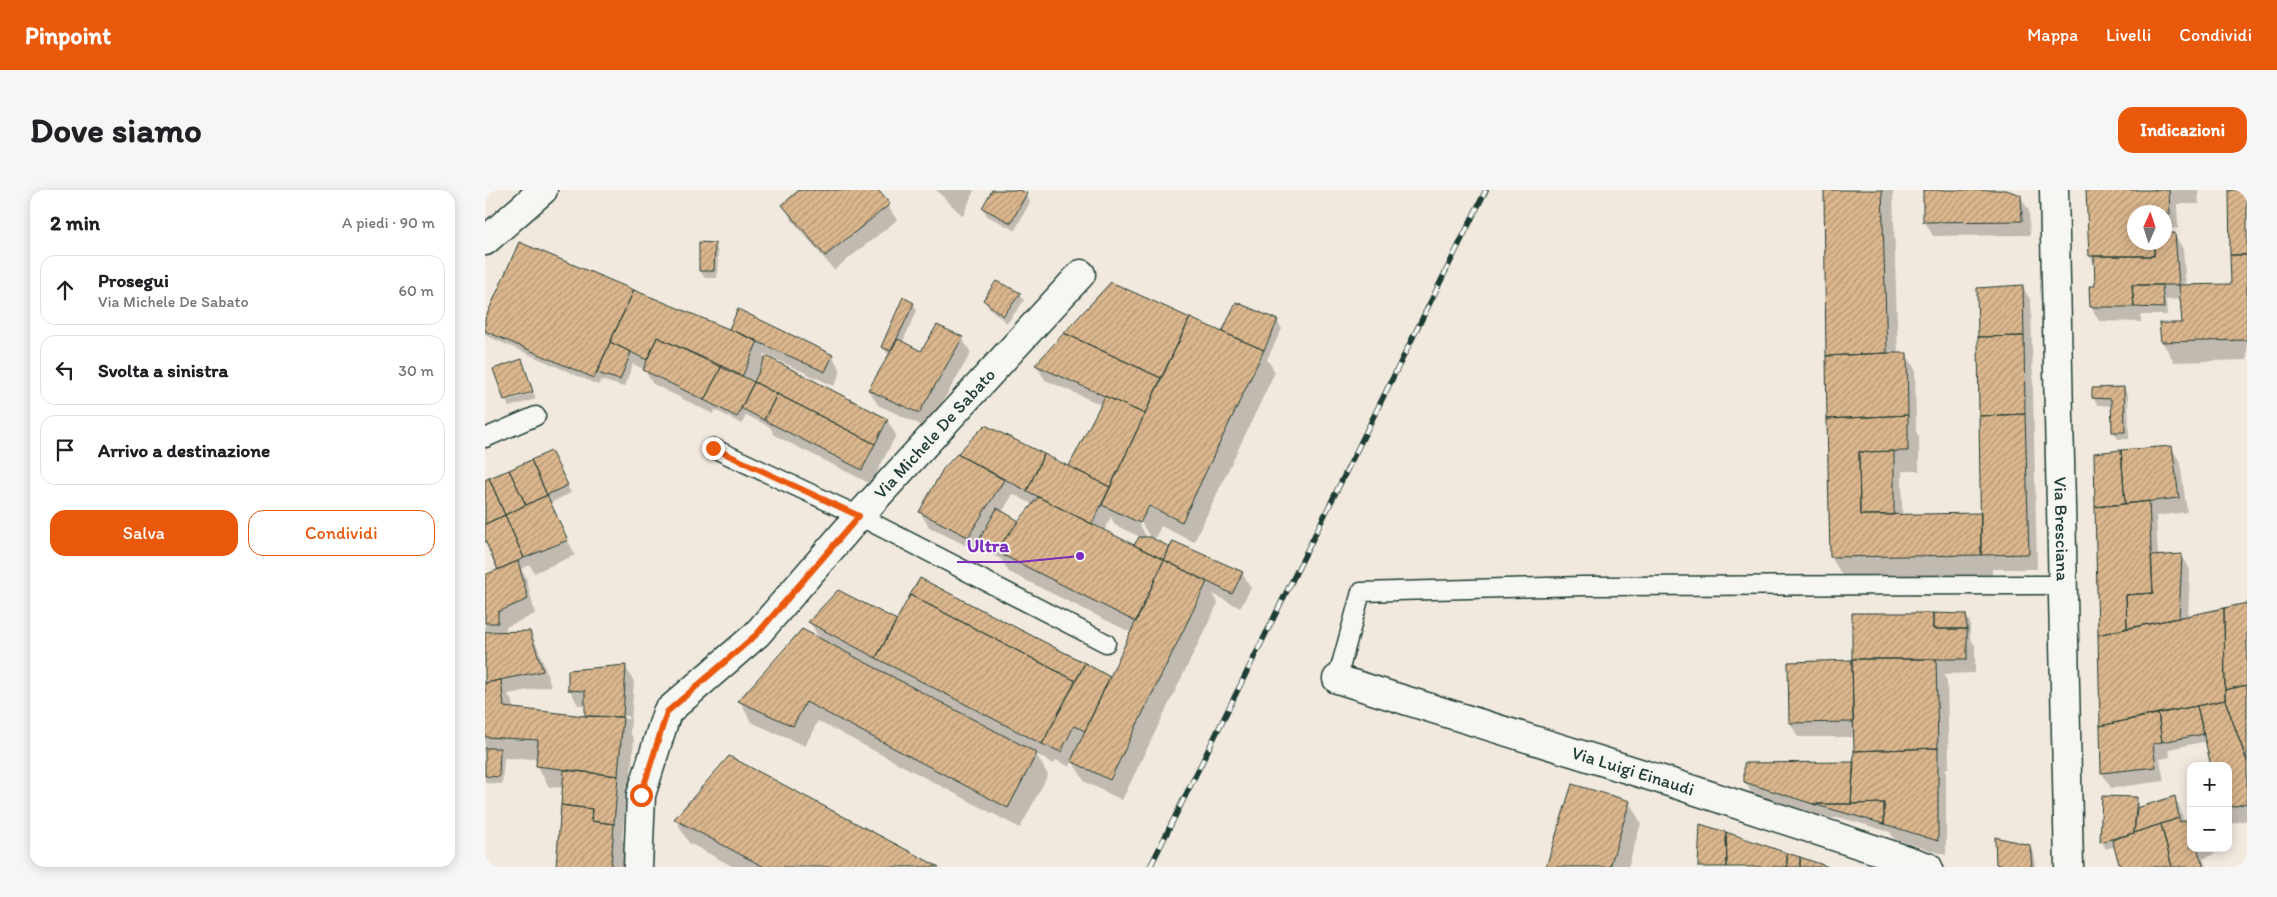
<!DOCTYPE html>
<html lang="it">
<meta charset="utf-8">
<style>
body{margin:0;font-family:Itim,sans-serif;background:#f6f6f6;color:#202124}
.controls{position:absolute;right:15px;bottom:15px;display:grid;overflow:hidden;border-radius:10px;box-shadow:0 2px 12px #0003}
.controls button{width:45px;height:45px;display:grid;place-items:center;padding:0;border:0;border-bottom:1px solid #e0e0e0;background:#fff;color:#202124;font:25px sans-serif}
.compass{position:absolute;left:1642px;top:15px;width:45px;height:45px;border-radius:50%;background:#fff;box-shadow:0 2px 12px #0003;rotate:3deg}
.stop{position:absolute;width:15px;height:15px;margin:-11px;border:4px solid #ea580c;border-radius:50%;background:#fff}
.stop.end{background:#ea580c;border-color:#fff;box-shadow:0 1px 5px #0008}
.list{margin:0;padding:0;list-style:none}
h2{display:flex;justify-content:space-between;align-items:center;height:65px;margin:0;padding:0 20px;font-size:21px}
h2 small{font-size:16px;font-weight:400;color:#757577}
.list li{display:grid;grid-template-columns:32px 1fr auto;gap:15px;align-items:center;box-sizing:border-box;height:70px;margin:0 10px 10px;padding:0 10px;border:1px solid #e0e0e0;border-radius:15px}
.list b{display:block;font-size:19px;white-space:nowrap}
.list p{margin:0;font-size:16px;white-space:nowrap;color:#757577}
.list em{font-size:16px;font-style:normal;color:#757577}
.actions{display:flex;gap:10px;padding:15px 20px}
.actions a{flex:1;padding:11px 0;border:1px solid #ea580c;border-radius:15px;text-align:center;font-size:18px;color:#ea580c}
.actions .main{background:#ea580c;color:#fff}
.icon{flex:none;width:28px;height:28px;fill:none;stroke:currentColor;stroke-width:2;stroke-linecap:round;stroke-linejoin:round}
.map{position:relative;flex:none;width:1762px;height:677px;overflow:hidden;border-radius:15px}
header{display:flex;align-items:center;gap:30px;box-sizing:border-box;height:70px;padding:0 25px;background:#ea580c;color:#fff}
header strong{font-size:24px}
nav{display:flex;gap:28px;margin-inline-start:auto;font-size:18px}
.intro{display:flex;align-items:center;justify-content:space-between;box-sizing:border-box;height:120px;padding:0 30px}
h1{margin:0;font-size:35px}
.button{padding:12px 22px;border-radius:15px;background:#ea580c;color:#fff;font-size:18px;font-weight:700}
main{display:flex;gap:30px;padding:0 30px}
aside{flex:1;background:#fff;border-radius:15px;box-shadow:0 2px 12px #0003}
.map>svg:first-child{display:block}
.shadow{fill:#0003;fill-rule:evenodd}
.building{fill:url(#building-hatch);stroke:#1f3d34}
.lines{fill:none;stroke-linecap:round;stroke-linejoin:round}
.service-casing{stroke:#1f3d34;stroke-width:21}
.minor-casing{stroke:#1f3d34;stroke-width:31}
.secondary-casing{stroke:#1f3d34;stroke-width:31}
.service{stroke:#f6f6f2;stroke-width:18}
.minor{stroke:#f6f6f2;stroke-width:28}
.secondary{stroke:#f6f6f2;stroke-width:28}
.rail-casing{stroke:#1f3d34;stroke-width:5.5}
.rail{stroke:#f6f6f2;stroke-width:4;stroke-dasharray:11;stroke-linecap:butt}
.route{stroke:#ea580c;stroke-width:6}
.labels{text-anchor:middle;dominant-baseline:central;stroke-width:4;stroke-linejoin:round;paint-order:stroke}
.street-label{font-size:18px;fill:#1f3d34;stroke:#f6f6f2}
.leader{fill:none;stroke:#7b2cbf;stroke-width:2}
.callout-dot{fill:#7b2cbf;stroke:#f6f6f2;stroke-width:2}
.callout-label{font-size:19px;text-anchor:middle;font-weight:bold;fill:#7b2cbf;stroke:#f6f6f2;stroke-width:4;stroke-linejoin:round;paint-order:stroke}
</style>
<header>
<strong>Pinpoint</strong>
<nav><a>Mappa</a><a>Livelli</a><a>Condividi</a></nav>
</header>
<div class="intro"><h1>Dove siamo</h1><a class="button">Indicazioni</a></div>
<main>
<aside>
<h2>2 min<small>A piedi · 90 m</small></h2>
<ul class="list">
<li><svg class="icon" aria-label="ahead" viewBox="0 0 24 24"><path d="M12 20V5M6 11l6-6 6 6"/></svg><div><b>Prosegui</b><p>Via Michele De Sabato</p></div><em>60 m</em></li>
<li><svg class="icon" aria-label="left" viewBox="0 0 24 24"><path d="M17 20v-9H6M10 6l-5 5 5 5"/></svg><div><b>Svolta a sinistra</b></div><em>30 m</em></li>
<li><svg class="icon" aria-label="arrive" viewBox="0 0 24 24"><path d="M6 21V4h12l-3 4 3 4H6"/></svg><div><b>Arrivo a destinazione</b></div></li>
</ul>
<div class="actions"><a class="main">Salva</a><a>Condividi</a></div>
</aside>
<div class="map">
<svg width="1762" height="677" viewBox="0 0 1762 677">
<defs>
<pattern id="building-hatch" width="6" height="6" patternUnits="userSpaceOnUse" patternTransform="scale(1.25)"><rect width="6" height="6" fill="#dcb78e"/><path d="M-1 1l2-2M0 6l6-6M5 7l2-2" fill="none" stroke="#b29675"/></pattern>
</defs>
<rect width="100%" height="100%" fill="#f1e9de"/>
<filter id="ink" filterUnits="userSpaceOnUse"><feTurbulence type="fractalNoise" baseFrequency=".02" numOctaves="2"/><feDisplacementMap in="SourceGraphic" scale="10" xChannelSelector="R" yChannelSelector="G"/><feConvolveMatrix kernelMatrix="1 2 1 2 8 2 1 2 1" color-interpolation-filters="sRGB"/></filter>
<g filter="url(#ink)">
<path class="shadow" d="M 316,0 L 392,0 L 412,30 L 349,80 L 307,30 L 298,15 Z
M 451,0 L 489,0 L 478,26 Z
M 508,0 L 529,0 L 541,4 L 545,12 L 530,40 L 502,26 L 498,18 Z
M 1340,0 L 1408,0 L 1413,165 L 1422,165 L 1430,179 L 1431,241 L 1434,247 L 1434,281 L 1417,281 L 1417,326 L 1497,324 L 1537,96 L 1546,111 L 1552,379 L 1507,379 L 1507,385 L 1358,387 L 1346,367 Z
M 1440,0 L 1516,0 L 1535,6 L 1544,21 L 1545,45 L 1448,46 L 1440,32 Z
M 1602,0 L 1713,0 L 1714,14 L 1692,14 L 1693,38 L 1680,39 L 1680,22 L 1650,22 L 1650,52 L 1680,52 L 1680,44 L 1689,44 L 1698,59 L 1701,96 L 1747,96 L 1762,1 L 1762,170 L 1689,172 L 1677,151 L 1699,134 L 1697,109 L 1681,110 L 1682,125 L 1656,125 L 1656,132 L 1614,131 L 1606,117 L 1611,98 L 1610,75 L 1605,66 Z
M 229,54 L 233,62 L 232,88 L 220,88 L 215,81 Z
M 626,94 L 738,143 L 792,131 L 797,139 L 782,169 L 790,182 L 709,352 L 676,336 L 669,350 L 685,360 L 757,383 L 766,398 L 755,418 L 728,404 L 733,413 L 637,610 L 600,592 L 587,571 L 585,577 L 571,570 L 569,574 L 551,564 L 563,585 L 535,638 L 333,531 L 320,556 L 266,532 L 255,511 L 335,450 L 325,432 L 412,432 L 625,490 L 647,443 L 524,382 L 516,369 L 498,360 L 496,355 L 492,361 L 444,337 L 435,322 L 459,279 L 500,237 L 584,278 L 617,215 L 560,190 L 552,176 ZM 528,304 L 549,315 L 533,332 L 517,322 ZM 626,327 L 630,335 L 655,347 L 651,355 L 653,358 L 619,341 ZM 653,327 L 666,349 L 663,349 L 651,329 Z
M 535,104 L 539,111 L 522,133 L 504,118 L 499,110 Z
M 428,113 L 432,121 L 417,153 L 437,162 L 477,148 L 486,163 L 442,238 L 393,215 L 384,200 L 405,166 L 397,157 Z
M 254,121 L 347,166 L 356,181 L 349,196 L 279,164 L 278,166 L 402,230 L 411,245 L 386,294 L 289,245 L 285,237 L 261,225 L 257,234 L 230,220 L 228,224 L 168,194 L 159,179 L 148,174 L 139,197 L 116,190 L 113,195 L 2,146 L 0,144 L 0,132 L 244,141 Z
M 37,171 L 48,200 L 20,208 Z
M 1639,198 L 1643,206 L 1644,249 L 1633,249 L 1629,242 L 1628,216 L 1613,215 L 1608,208 Z
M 49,203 L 51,209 L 24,217 L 21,211 Z
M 1686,257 L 1695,272 L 1702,322 L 1671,326 L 1673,367 L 1697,365 L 1705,380 L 1703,427 L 1762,414 L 1762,630 L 1746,634 L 1743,629 L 1743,576 L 1722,551 L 1684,559 L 1685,567 L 1675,569 L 1679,591 L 1626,598 L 1617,583 L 1610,264 Z
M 70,270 L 86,303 L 65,313 L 90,365 L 49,383 L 45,375 L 36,379 L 41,388 L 50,424 L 21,437 L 21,443 L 44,442 L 53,458 L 66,496 L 23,504 L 27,512 L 28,520 L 100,527 L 101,515 L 93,515 L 85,500 L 141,477 L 149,492 L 145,543 L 149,549 L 144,606 L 141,605 L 137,649 L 141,655 L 139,677 L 73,677 L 79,598 L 64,597 L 52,576 L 53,569 L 19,568 L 17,594 L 0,593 L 0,387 L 14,381 L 0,347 L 0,292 ZM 108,525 L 144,526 L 144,529 L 108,528 Z
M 1481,425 L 1485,433 L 1485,448 L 1490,455 L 1490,483 L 1458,484 L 1462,491 L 1464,578 L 1461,578 L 1461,665 L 1409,649 L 1405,642 L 1357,628 L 1337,628 L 1269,607 L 1260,592 L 1370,573 L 1370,547 L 1313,547 L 1305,532 L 1367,472 L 1369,474 Z
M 1689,608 L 1694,615 L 1706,658 L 1730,658 L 1731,663 L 1718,669 L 1721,677 L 1636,677 L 1630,656 L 1621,659 L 1617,652 L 1651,609 L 1655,618 Z
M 1144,612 L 1156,633 L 1143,677 L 1062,677 Z
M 190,629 L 451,677 L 249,677 L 204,653 Z
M 1544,656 L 1549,663 L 1550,677 L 1514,677 L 1512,674 Z"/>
<path class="building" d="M 314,0 L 393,0 L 405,14 L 340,66 L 297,15 Z
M 507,0 L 533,0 L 542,3 L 526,33 L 497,18 Z
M 1339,0 L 1397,0 L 1402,163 L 1341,166 Z
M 1438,0 L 1521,0 L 1536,5 L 1537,31 L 1438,32 Z
M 1601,0 L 1684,0 L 1685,24 L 1650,22 L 1650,52 L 1669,52 L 1669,66 L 1604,66 Z
M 1744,0 L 1762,0 L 1762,65 L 1745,65 Z
M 1680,43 L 1690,43 L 1694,95 L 1647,95 L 1649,117 L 1605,117 L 1604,96 L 1610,96 L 1609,66 L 1669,66 L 1669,52 L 1680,52 Z
M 34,52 L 149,100 L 109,188 L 0,141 L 0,129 Z
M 214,52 L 230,53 L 229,81 L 214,81 Z
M 1745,65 L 1762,65 L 1762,150 L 1676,152 L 1674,133 L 1697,133 L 1694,95 L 1746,94 Z
M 511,91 L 536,103 L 518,126 L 498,110 Z
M 626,92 L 705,128 L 676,188 L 579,143 Z
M 1538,95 L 1539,146 L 1493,147 L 1492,98 Z
M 1647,95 L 1677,95 L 1679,118 L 1649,117 Z
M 149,100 L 273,151 L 257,187 L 172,147 L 162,170 L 125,152 Z
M 418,107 L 429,113 L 406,161 L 396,157 Z
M 751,112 L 793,130 L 779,160 L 737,142 Z
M 253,119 L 348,165 L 340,182 L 244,139 Z
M 705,128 L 779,160 L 697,332 L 664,316 L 655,333 L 617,315 Z
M 452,135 L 478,147 L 434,223 L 383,200 L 413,149 L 436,161 Z
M 579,143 L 676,188 L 660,224 L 550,175 Z
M 1539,146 L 1540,224 L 1494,226 L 1493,147 Z
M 172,147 L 237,176 L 219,210 L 158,180 Z
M 125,152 L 146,162 L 135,190 L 112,183 Z
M 1402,163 L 1422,163 L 1423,225 L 1342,229 L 1341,166 Z
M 281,166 L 403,229 L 390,254 L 269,192 Z
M 37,169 L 48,202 L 19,210 L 8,179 Z
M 237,176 L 269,192 L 252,227 L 219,210 Z
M 269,192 L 292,204 L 279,230 L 256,218 Z
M 1639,197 L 1640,242 L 1627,242 L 1626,209 L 1607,208 L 1607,198 Z
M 292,204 L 390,254 L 377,280 L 279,230 Z
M 620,206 L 660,224 L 625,297 L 584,276 Z
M 1540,224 L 1544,364 L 1496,365 L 1494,226 Z
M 1423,225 L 1423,261 L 1374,262 L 1375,325 L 1496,323 L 1496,365 L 1345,367 L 1342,229 Z
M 500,235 L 559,264 L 542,301 L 472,264 Z
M 1687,256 L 1694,308 L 1640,314 L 1636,260 Z
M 1636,260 L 1640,314 L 1610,317 L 1609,263 Z
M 66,261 L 83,295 L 62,305 L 46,270 Z
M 1409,261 L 1409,325 L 1375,325 L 1374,262 Z
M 472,264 L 519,290 L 483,347 L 434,322 L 458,279 Z
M 559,264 L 625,297 L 607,334 L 542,301 Z
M 46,270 L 62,305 L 41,315 L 24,280 Z
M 24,280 L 41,315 L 20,325 L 4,288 Z
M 4,288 L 20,325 L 0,334 L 0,290 Z
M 62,305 L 83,350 L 39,368 L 20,325 Z
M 553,307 L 679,370 L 651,432 L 510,361 Z
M 1664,311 L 1668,403 L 1641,405 L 1642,438 L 1613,445 L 1610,317 Z
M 512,318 L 534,331 L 510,361 L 493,352 Z
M 20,325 L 39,368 L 13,380 L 0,350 L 0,334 Z
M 654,347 L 665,347 L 685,357 L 679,370 L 649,355 Z
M 688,351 L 758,382 L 747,404 L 679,370 Z
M 1697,364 L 1694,428 L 1642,438 L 1641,405 L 1668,403 L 1666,366 Z
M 679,370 L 722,392 L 625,590 L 586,571 Z
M 33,371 L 43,409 L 13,422 L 13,433 L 0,433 L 0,385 Z
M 435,388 L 600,473 L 591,491 L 425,405 Z
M 353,400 L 412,430 L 391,468 L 323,432 Z
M 425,405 L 591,491 L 557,554 L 391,468 Z
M 1762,413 L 1762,495 L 1740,500 L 1739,418 Z
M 1739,418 L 1740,510 L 1615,536 L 1613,445 Z
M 1367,423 L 1448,423 L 1448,439 L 1482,439 L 1482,469 L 1367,469 Z
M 1448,423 L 1481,424 L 1482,439 L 1448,439 Z
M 317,439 L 552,563 L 523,618 L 321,512 L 308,536 L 253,511 Z
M 45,441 L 58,481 L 0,493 L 0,442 Z
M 1367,469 L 1451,469 L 1453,558 L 1369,561 Z
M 1367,470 L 1368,532 L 1304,533 L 1303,472 Z
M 600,473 L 625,487 L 600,541 L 589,536 L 576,562 L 557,554 Z
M 141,475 L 138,527 L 100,526 L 100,501 L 83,500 L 83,480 Z
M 16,490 L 19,517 L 100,526 L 138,527 L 133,586 L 51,576 L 53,550 L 0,547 L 0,493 Z
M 1762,495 L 1762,571 L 1740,510 L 1740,500 Z
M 1740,510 L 1762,571 L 1762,613 L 1743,618 L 1743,576 L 1726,576 L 1712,516 Z
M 1712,516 L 1719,544 L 1677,552 L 1673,523 Z
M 1673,523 L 1677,552 L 1668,554 L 1671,577 L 1616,583 L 1615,536 Z
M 0,558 L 15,558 L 14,587 L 0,586 Z
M 1453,558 L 1453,651 L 1399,634 L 1399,613 L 1366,614 L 1369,561 Z
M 244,566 L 454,677 L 279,677 L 189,629 Z
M 1369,572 L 1366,614 L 1328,614 L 1259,592 L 1259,573 Z
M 79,580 L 133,586 L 129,634 L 106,631 L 107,619 L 76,615 Z
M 1087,594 L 1145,611 L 1125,677 L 1061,677 Z
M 1617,606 L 1652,607 L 1649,643 L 1615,652 Z
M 1690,606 L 1694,628 L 1649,643 L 1652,618 Z
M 1399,613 L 1399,634 L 1328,614 L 1370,614 Z
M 76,615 L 107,619 L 106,631 L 129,634 L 126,677 L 71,677 Z
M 1694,628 L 1695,632 L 1706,629 L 1706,658 L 1712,658 L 1719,677 L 1687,677 L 1676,634 Z
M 1215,634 L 1241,642 L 1242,677 L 1213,677 Z
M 1676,634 L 1687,677 L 1635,677 L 1627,650 Z
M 1241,642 L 1302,663 L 1302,677 L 1242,677 Z
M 1510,647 L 1545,655 L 1547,677 L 1522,677 L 1511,674 Z
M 1302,663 L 1315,667 L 1315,677 L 1302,677 Z
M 1315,667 L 1344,677 L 1315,677 Z"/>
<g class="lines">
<defs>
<path id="service" d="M 0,248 L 51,226
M 228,258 L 374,326 L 621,453
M 852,489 L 876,402 L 1097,396 L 1579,395"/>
<g id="minor">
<path id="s1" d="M 852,489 L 1187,593 L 1443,677"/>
<path id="s2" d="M 153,677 L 156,605 L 182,522 L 272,444 L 374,326 L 596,84"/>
</g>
<g id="secondary">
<path id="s3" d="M 1569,0 L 1584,677"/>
<path d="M 0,51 L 58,0"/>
</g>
</defs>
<use href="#service" class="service-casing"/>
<use href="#minor" class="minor-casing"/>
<use href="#secondary" class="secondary-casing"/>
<use href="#service" class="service"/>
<use href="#minor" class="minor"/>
<use href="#secondary" class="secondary"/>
<defs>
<path id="rail" d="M 665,677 L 1001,0"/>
</defs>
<use href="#rail" class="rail-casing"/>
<use href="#rail" class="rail"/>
</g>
</g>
<g class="lines" filter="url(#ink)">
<path class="route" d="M 156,605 L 182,522 L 272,444 L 374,326 L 228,258"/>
</g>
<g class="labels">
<g class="street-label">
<text stroke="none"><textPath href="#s2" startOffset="546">Via Michele De Sabato</textPath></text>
<text stroke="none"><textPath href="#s3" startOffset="339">Via Bresciana</textPath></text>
<text stroke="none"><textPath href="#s1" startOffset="310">Via Luigi Einaudi</textPath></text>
</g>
</g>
<path class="leader" d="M595 366L534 372H472"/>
<circle class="callout-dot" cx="595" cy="366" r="5"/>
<g class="callout-label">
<text x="503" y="362">Ultra</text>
</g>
</svg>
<div class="controls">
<button>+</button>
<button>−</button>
</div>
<svg class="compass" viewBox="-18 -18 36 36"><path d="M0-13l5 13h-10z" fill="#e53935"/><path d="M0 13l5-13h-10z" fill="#757577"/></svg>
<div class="stop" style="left:156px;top:605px"></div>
<div class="stop end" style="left:228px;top:258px"></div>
</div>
</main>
